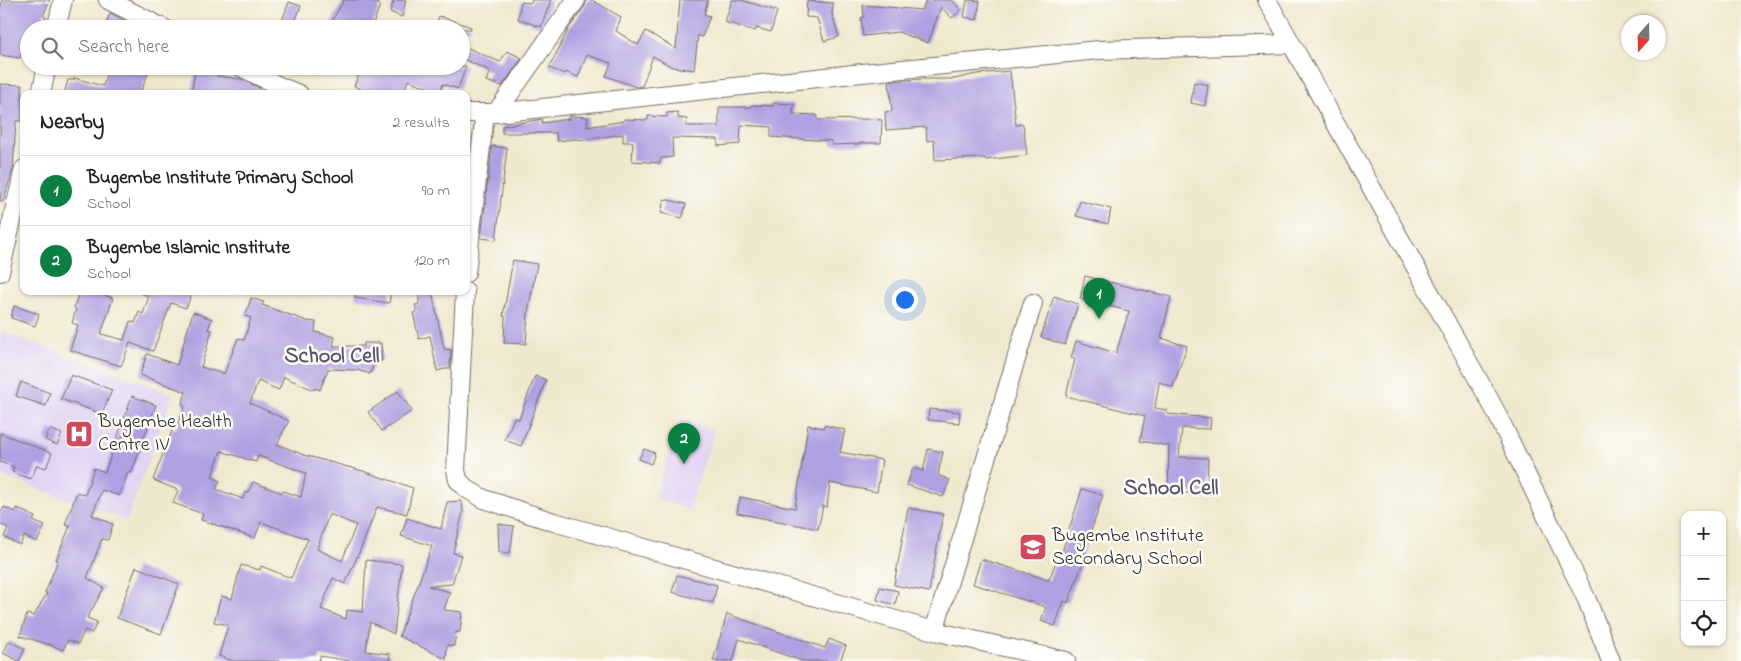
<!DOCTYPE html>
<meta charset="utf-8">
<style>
body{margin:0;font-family:"Indie Flower",sans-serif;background:#f6f6f6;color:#222}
.controls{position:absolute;right:15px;bottom:15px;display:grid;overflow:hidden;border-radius:10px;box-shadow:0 1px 4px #0004}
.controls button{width:45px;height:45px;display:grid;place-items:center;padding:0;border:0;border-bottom:1px solid #e0e0e0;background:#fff;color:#222;font:25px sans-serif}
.compass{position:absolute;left:1621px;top:15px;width:45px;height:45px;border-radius:50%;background:#fff;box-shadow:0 1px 4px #0004;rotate:200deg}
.you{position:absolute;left:904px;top:299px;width:18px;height:18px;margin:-12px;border:4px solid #fff;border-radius:50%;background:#1a73e8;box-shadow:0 0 0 8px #1a73e833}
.badge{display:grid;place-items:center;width:32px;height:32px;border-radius:50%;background:#0b8043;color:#fff;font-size:16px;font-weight:700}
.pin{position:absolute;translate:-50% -41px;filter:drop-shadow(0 1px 2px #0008)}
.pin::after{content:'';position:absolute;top:26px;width:18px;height:15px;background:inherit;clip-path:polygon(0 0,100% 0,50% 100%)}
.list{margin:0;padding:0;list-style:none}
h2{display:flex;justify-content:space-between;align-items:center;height:65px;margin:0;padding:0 20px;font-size:21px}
h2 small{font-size:16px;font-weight:400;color:#767676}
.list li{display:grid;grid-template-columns:32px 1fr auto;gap:15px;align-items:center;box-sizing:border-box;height:70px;padding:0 20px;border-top:1px solid #e0e0e0}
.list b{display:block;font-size:19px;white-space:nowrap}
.list p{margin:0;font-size:16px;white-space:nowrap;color:#767676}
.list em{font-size:16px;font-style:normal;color:#767676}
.icon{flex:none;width:28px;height:28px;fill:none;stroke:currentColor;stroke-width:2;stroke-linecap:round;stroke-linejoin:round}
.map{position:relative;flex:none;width:1741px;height:661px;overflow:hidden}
.search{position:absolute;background:#fff;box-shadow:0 1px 4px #0004;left:20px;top:20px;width:450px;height:55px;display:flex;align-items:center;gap:12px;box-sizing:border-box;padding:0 18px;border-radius:28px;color:#767676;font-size:19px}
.panel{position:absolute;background:#fff;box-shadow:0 1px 4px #0004;left:20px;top:90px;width:450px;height:205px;border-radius:10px}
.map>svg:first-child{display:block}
.built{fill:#e2d4f3}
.building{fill:#aea0e1;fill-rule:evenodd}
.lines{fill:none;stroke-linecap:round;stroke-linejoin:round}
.minor-casing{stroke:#706d64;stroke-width:20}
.minor{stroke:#fff;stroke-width:18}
.labels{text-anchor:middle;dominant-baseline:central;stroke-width:5;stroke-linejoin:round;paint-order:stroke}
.poi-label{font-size:20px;fill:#2b2b2b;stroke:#fdfcf7;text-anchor:start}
.quarter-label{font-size:22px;font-weight:bold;fill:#59546b;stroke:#fdfcf7}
</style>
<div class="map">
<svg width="1741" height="661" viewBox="0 0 1741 661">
<rect width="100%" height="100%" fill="#fdfcf7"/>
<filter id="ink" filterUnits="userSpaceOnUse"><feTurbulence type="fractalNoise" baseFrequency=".02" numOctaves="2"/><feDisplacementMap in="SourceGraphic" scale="10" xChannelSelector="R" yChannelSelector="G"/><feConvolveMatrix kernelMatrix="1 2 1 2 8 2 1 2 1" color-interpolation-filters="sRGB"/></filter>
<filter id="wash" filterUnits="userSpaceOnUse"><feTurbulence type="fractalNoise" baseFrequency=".0096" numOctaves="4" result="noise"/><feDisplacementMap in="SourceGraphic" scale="20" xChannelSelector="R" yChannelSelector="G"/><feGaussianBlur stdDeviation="1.12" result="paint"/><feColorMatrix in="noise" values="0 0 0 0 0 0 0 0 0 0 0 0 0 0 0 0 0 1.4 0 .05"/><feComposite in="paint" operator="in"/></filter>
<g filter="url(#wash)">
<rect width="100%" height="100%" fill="#f0e8cd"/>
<path class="built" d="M 0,331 L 173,394 L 127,520 L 0,475 Z
M 680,419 L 715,430 L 689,510 L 654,498 Z"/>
<g id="blocks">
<path class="building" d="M 2,0 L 50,0 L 43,16 L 46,17 L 42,29 L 29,29 L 29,42 L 24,40 L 20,58 L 0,55 L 0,9 Z
M 344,0 L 368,0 L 380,5 L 372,27 L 368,26 L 367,29 L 327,29 Z
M 394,0 L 406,0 L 402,17 L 390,12 Z
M 532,0 L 551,0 L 541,27 L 518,19 L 521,2 L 531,3 Z
M 586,0 L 592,0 L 621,17 L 616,31 L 638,45 L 646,31 L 676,49 L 680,0 L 708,0 L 704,14 L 710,16 L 702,37 L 698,35 L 694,70 L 672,67 L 653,56 L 642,86 L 636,87 L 606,76 L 611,63 L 587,55 L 578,77 L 566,72 L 565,74 L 549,68 L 569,28 L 585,6 Z
M 732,0 L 741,0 L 777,11 L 771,32 L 757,28 L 755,31 L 725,22 Z
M 926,0 L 952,0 L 961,10 L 952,18 L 941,7 L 928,43 L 898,32 L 863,36 L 861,18 L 864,17 L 863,5 L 922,10 Z
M 967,0 L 980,1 L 977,20 L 964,17 Z
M 807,1 L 833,3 L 832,15 L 839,37 L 824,41 L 817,18 L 806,17 Z
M 289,2 L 301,6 L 292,29 L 279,29 Z
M 110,13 L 127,22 L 124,29 L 104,29 Z
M 439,16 L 471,27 L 471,29 L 435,29 Z
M 461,45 L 500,62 L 507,51 L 522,58 L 502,86 L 486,81 L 490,71 L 461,58 Z
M 109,66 L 151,66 L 140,94 L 64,94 L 68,80 L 74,80 L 74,78 L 103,86 Z
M 196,66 L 213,66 L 220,70 L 217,76 L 241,79 L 271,94 L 191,94 Z
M 362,66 L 427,66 L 438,70 L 440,66 L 466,66 L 458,89 L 443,84 L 440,92 L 408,80 L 403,94 L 372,94 L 354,86 Z
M 1010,71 L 1016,125 L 1023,124 L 1027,155 L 986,160 L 985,158 L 935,160 L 934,140 L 927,141 L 926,127 L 886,130 L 885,112 L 892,111 L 889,81 L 921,79 L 955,79 L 976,74 Z
M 1194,82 L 1208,85 L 1205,106 L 1191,103 Z
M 0,84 L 22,85 L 22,121 L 16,121 L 13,169 L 3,202 L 0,201 Z
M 773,103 L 794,104 L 793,114 L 817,115 L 817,120 L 869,119 L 882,120 L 881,143 L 860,143 L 860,144 L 832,145 L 832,141 L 771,137 L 771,127 L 741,125 L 740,144 L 718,146 L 718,139 L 672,138 L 673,157 L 661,158 L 660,163 L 632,161 L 633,142 L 623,142 L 623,134 L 584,140 L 575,139 L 557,141 L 556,133 L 502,133 L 502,126 L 542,119 L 542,123 L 569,119 L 569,116 L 571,116 L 588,117 L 587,127 L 624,121 L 624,119 L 648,120 L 648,116 L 667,117 L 667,113 L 678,112 L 678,118 L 687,119 L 686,126 L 719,126 L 719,107 L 751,107 L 751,105 L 773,106 Z
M 492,146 L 507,148 L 496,240 L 481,238 Z
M 664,199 L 686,204 L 682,218 L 661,213 Z
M 1080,201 L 1111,209 L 1108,224 L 1076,216 Z
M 513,260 L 537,264 L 528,312 L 526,344 L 504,343 L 505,316 L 503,316 Z
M 1085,276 L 1171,297 L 1161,338 L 1187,346 L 1173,387 L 1159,382 L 1155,408 L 1167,410 L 1167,414 L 1211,418 L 1210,429 L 1182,428 L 1179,457 L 1208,458 L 1207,493 L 1168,493 L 1169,446 L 1140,441 L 1145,416 L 1066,396 L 1075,359 L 1071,358 L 1076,341 L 1116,353 L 1129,311 L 1080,299 Z
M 79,291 L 91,291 L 113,298 L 101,334 L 124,340 L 130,321 L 135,323 L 139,312 L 143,314 L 149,296 L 142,294 L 143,291 L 193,291 L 186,308 L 171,303 L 153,351 L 130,343 L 121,366 L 70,350 L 78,325 L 72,323 L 76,309 L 74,308 Z
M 356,291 L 391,291 L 389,303 L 355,298 Z
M 419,291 L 432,291 L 444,349 L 451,350 L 450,368 L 437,371 L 430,336 L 419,339 L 413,313 L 417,312 L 415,305 L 419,304 Z
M 1054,296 L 1078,304 L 1065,345 L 1041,337 Z
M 251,298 L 264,302 L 262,305 L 307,321 L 316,322 L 315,332 L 335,337 L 333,346 L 364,346 L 364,343 L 381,343 L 382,361 L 375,361 L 370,374 L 357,370 L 328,369 L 320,390 L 315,388 L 314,390 L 284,377 L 279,390 L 258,381 L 250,403 L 289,421 L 277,444 L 304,455 L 363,471 L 413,488 L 407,514 L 377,507 L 362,546 L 345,584 L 333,578 L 321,609 L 346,619 L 347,610 L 363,612 L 366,560 L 402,564 L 394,634 L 370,622 L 366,651 L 390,654 L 389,661 L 350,661 L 320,656 L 319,661 L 233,661 L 219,656 L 228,625 L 214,622 L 221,596 L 232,599 L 241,565 L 260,570 L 261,566 L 291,578 L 308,539 L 261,522 L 255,538 L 201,520 L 203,514 L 173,503 L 178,490 L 153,480 L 173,428 L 176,429 L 185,406 L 182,404 L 186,392 L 140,375 L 147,354 L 177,365 L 193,312 L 212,319 L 208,329 L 212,330 L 201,367 L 224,374 L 238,338 L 244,340 L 251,318 L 245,316 ZM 221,451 L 256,462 L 258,456 L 306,473 L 301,497 L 283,491 L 282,493 L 253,482 L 248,493 L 245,492 L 243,499 L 216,489 L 220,481 L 212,477 ZM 329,514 L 356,525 L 342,561 L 317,549 Z
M 14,306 L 39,314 L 35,326 L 11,318 Z
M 71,375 L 112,390 L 102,414 L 61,399 Z
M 535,376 L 546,380 L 521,446 L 505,440 L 514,418 L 519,419 Z
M 21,382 L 50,393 L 46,406 L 16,396 Z
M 398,391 L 412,411 L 382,431 L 368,412 Z
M 132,396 L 156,405 L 131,474 L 128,472 L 119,496 L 102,490 L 92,515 L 113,524 L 108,540 L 102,539 L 87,578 L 104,588 L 87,618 L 97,622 L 92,633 L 85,630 L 78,644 L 68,640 L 63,650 L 51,645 L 20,636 L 27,614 L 34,616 L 47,593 L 45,593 L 58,560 L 56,560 L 70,526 L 65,525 L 77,492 L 85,495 L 94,468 L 105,472 Z
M 929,409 L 960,412 L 959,423 L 928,420 Z
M 808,425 L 824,428 L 824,425 L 845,430 L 840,452 L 882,460 L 877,492 L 830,483 L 827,507 L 823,506 L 818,529 L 737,513 L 740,497 L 795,508 Z
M 50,429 L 62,434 L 57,445 L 45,440 Z
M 0,433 L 52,453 L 46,468 L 37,465 L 31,479 L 12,472 L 14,467 L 0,462 Z
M 644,449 L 655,453 L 651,464 L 639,459 Z
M 928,449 L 943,452 L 938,475 L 950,480 L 943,497 L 907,485 L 913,468 L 923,471 Z
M 1082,489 L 1103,495 L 1082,559 L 1084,560 L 1068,603 L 1064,601 L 1055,626 L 1041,621 L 1046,607 L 973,584 L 981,559 L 1049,580 L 1060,551 L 1062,552 Z
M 462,501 L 463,512 L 453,553 L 461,555 L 452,584 L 428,586 L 450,592 L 444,610 L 462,612 L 460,632 L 456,632 L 454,646 L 447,645 L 446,659 L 399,636 L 432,546 L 401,536 L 407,518 L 441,529 L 447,502 Z
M 4,507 L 15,512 L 17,508 L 35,517 L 33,521 L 45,526 L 37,542 L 24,536 L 20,545 L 4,537 L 8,528 L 0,524 L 0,514 Z
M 908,508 L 943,514 L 929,592 L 894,585 Z
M 498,524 L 514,526 L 510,553 L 499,552 Z
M 136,567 L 179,584 L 161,634 L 117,618 Z
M 677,575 L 717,585 L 713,603 L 672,592 Z
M 880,587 L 898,591 L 895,605 L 877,600 Z
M 727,614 L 825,648 L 829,639 L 846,646 L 840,661 L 802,661 L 739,639 L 733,661 L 713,661 Z
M 9,641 L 25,649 L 19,661 L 3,653 Z"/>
</g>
</g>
<g filter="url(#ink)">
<use href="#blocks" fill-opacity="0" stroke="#706d64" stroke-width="1"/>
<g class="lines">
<defs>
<path id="minor" d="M 108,0 L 165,29
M 1267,0 L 1494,408 L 1587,600 L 1611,661
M 56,29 L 63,0
M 239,66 L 279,86 L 299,94
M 41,94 L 47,66
M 466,113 L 496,113 L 862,73 L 1099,50 L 1291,44
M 496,113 L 576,0
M 0,272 L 24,169
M 466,273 L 485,113
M 465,291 L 456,470 L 458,480 L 467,489 L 484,499 L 554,522 L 934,631 L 1066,661
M 934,631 L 1033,303"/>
</defs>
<use href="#minor" class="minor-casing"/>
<use href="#minor" class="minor"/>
</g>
</g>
<defs>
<symbol id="hospital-square" viewBox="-11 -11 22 22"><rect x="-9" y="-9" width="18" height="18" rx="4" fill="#d1495b" stroke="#fdfcf7"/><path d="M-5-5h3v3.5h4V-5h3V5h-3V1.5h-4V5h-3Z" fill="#fff"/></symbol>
<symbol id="school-square" viewBox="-11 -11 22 22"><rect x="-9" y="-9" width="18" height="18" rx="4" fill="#d1495b" stroke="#fdfcf7"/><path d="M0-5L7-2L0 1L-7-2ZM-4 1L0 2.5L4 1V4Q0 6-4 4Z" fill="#fff"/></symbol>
</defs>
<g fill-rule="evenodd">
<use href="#hospital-square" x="63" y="418" width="32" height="32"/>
<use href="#school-square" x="1017" y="531" width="32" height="32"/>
</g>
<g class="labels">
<g class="poi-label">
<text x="98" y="422">Bugembe Health<tspan x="98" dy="23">Centre IV</tspan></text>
<text x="1052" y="536">Bugembe Institute<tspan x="1052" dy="23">Secondary School</tspan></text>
</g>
<g class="quarter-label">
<text x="332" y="357">School Cell</text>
<text x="1171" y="489">School Cell</text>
</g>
</g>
</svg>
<div class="controls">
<button>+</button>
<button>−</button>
<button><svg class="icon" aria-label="locate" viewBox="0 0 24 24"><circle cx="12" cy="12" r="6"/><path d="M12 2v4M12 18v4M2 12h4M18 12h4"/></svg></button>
</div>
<svg class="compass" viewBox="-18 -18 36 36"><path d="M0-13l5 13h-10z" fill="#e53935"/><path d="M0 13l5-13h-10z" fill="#767676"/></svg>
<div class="you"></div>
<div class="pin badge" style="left:1099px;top:319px">1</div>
<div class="pin badge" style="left:684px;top:464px">2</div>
<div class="search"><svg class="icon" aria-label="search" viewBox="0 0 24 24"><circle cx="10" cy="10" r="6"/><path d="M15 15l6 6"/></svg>Search here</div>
<section class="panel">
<h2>Nearby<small>2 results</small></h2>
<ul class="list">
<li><span class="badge">1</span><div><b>Bugembe Institute Primary School</b><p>School</p></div><em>90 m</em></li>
<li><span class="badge">2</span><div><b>Bugembe Islamic Institute</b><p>School</p></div><em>120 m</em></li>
</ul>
</section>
</div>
